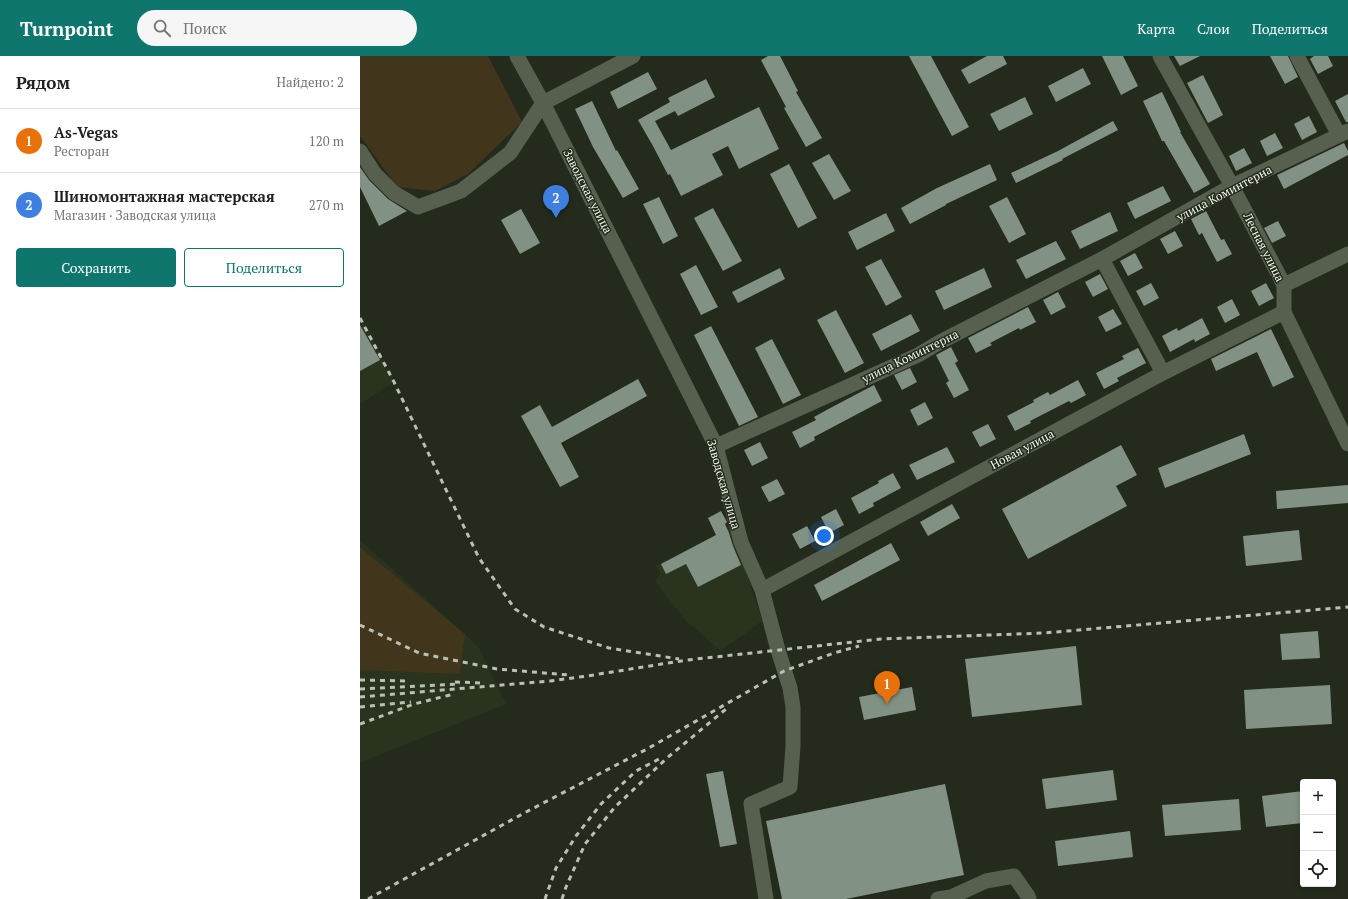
<!DOCTYPE html>
<html lang="ru">
<meta charset="utf-8">
<style>
body{margin:0;font-family:"PT Serif",serif;background:#f6f6f6;color:#202124}
.controls{position:absolute;right:12px;bottom:12px;display:grid;overflow:hidden;border-radius:4px;box-shadow:0 2px 6px #0003}
.controls button{width:36px;height:36px;display:grid;place-items:center;padding:0;border:0;border-bottom:1px solid #e0e0e0;background:#fff;color:#202124;font:20px sans-serif}
.you{position:absolute;left:464px;top:480px;width:14px;height:14px;margin:-10px;border:3px solid #fff;border-radius:50%;background:#1a73e8;box-shadow:0 0 0 6px #1a73e833}
.badge{display:grid;place-items:center;width:26px;height:26px;border-radius:50%;background:#0f766e;color:#fff;font-size:13px;font-weight:700}
.pin{position:absolute;translate:-50% -33px;filter:drop-shadow(0 1px 2px #0008)}
.pin::after{content:'';position:absolute;top:21px;width:14px;height:12px;background:inherit;clip-path:polygon(0 0,100% 0,50% 100%)}
.list{margin:0;padding:0;list-style:none}
h2{display:flex;justify-content:space-between;align-items:center;height:52px;margin:0;padding:0 16px;font-size:17px}
h2 small{font-size:13px;font-weight:400;color:#757577}
.list li{display:grid;grid-template-columns:26px 1fr auto;gap:12px;align-items:center;box-sizing:border-box;height:64px;padding:0 16px;border-top:1px solid #e0e0e0}
.list b{display:block;font-size:15px;white-space:nowrap}
.list p{margin:0;font-size:13px;white-space:nowrap;color:#757577}
.list em{font-size:13px;font-style:normal;color:#757577}
.actions{display:flex;gap:8px;padding:12px 16px}
.actions a{flex:1;padding:9px 0;border:1px solid #0f766e;border-radius:4px;text-align:center;font-size:14px;color:#0f766e}
.actions .main{background:#0f766e;color:#fff}
.icon{flex:none;width:22px;height:22px;fill:none;stroke:currentColor;stroke-width:2;stroke-linecap:round;stroke-linejoin:round}
.map{position:relative;flex:none;width:988px;height:843px;overflow:hidden}
header{display:flex;align-items:center;gap:24px;box-sizing:border-box;height:56px;padding:0 20px;background:#0f766e;color:#fff}
header strong{font-size:19px}
nav{display:flex;gap:22px;margin-inline-start:auto;font-size:14px}
.search{width:280px;height:36px;background:#f6f6f6;display:flex;align-items:center;gap:10px;box-sizing:border-box;padding:0 14px;border-radius:22px;color:#757577;font-size:15px}
main{display:flex}
aside{flex:1;background:#fff}
.map>svg:first-child{display:block}
.built{fill:#29331d}
.green{fill:#41351c}
.building{fill:#819284}
.lines{fill:none;stroke-linecap:round;stroke-linejoin:round}
.minor{stroke:#575f4e;stroke-width:15}
.rail{stroke:#bac0b4;stroke-width:3;stroke-dasharray:5 5;stroke-linecap:butt}
.labels{text-anchor:middle;dominant-baseline:central;stroke-width:3;stroke-linejoin:round;paint-order:stroke}
.street-label{font-size:12px;fill:#f2f7ed;stroke:#242b1c}
</style>
<header>
<strong>Turnpoint</strong>
<div class="search"><svg class="icon" aria-label="search" viewBox="0 0 24 24"><circle cx="10" cy="10" r="6"/><path d="M15 15l6 6"/></svg>Поиск</div>
<nav><a>Карта</a><a>Слои</a><a>Поделиться</a></nav>
</header>
<main>
<aside>
<h2>Рядом<small>Найдено: 2</small></h2>
<ul class="list">
<li><span class="badge" style="background:#e8710a">1</span><div><b>As-Vegas</b><p>Ресторан</p></div><em>120 m</em></li>
<li><span class="badge" style="background:#3f7fe0">2</span><div><b>Шиномонтажная мастерская</b><p>Магазин · Заводская улица</p></div><em>270 m</em></li>
</ul>
<div class="actions"><a class="main">Сохранить</a><a>Поделиться</a></div>
</aside>
<div class="map">
<svg width="988" height="843" viewBox="0 0 988 843">
<rect width="100%" height="100%" fill="#242b1c"/>
<path class="built" d="M 0,256 L 34,326 L 0,348 Z
M 372,471 L 402,565 L 361,595 L 326,565 L 295,525 L 300,517 L 296,509 Z
M 0,484 L 119,591 L 146,648 L 0,707 Z"/>
<path class="green" d="M 0,0 L 128,0 L 162,66 L 108,118 L 75,135 L 37,131 L 0,80 Z
M 0,491 L 105,578 L 100,618 L 0,614 Z"/>
<path class="building" d="M 408,0 L 420,0 L 438,35 L 436,36 L 462,82 L 446,91 L 424,52 L 426,51 L 401,4 Z
M 549,0 L 571,0 L 609,71 L 592,80 Z
M 627,0 L 643,0 L 647,8 L 609,28 L 601,14 Z
M 742,0 L 763,0 L 778,30 L 761,39 Z
M 814,0 L 840,0 L 820,10 Z
M 910,0 L 928,0 L 938,21 L 925,28 Z
M 954,0 L 968,0 L 973,10 L 958,18 L 950,3 Z
M 723,12 L 731,28 L 696,46 L 688,30 Z
M 288,16 L 297,33 L 258,53 L 250,36 Z
M 843,19 L 863,59 L 848,67 L 827,27 Z
M 346,23 L 355,41 L 318,60 L 315,55 L 295,65 L 311,94 L 399,51 L 419,93 L 379,113 L 368,90 L 352,98 L 363,119 L 321,140 L 310,118 L 308,119 L 293,90 L 278,64 L 310,46 L 308,42 Z
M 802,36 L 821,76 L 820,76 L 850,128 L 834,137 L 804,85 L 802,85 L 783,45 Z
M 988,38 L 988,66 L 986,66 L 975,45 Z
M 665,41 L 673,58 L 639,75 L 630,58 Z
M 232,45 L 256,95 L 257,94 L 279,133 L 263,142 L 233,91 L 215,53 Z
M 949,60 L 957,76 L 942,84 L 934,68 Z
M 753,65 L 758,74 L 702,103 L 703,104 L 656,127 L 651,117 L 698,95 Z
M 915,77 L 923,92 L 907,100 L 900,85 Z
M 984,87 L 988,95 L 988,99 L 924,133 L 917,119 Z
M 884,92 L 892,107 L 876,115 L 869,100 Z
M 469,98 L 491,135 L 474,144 L 452,107 Z
M 429,108 L 457,162 L 438,172 L 410,118 Z
M 630,108 L 637,124 L 586,148 L 586,149 L 550,168 L 541,152 L 577,132 Z
M 0,111 L 9,124 L 28,143 L 47,155 L 19,170 L 0,131 Z
M 803,130 L 811,145 L 775,163 L 767,147 Z
M 299,141 L 318,180 L 303,188 L 283,148 Z
M 647,141 L 666,178 L 649,187 L 629,150 Z
M 353,152 L 382,205 L 363,215 L 334,162 Z
M 161,153 L 180,187 L 160,198 L 141,164 Z
M 846,155 L 861,184 L 864,183 L 872,198 L 857,206 L 842,177 L 839,179 L 831,163 Z
M 750,156 L 758,175 L 720,193 L 711,175 Z
M 526,157 L 535,175 L 497,194 L 488,176 Z
M 918,165 L 926,180 L 912,187 L 904,172 Z
M 815,175 L 823,190 L 808,198 L 800,183 Z
M 696,185 L 706,203 L 666,223 L 656,204 Z
M 775,197 L 783,212 L 768,220 L 760,205 Z
M 521,203 L 542,241 L 526,250 L 505,211 Z
M 336,209 L 358,251 L 341,259 L 320,218 Z
M 420,212 L 425,223 L 378,247 L 372,236 Z
M 624,212 L 632,231 L 584,254 L 575,235 Z
M 740,218 L 748,233 L 733,241 L 725,226 Z
M 791,227 L 799,242 L 784,250 L 776,235 Z
M 906,227 L 914,242 L 899,250 L 891,235 Z
M 698,236 L 706,251 L 691,259 L 683,244 Z
M 872,243 L 880,259 L 865,267 L 857,251 Z
M 668,251 L 676,266 L 660,274 L 659,272 L 630,287 L 632,289 L 616,297 L 608,282 Z
M 753,253 L 762,268 L 746,276 L 738,261 Z
M 476,254 L 504,307 L 485,317 L 457,264 Z
M 551,258 L 560,275 L 521,295 L 512,278 Z
M 842,262 L 850,278 L 835,286 L 834,283 L 810,296 L 802,280 L 817,272 L 818,275 Z
M 0,269 L 20,304 L 0,315 Z
M 351,270 L 398,361 L 379,370 L 334,279 Z
M 911,273 L 934,321 L 913,331 L 897,296 L 856,315 L 851,303 Z
M 412,283 L 441,339 L 423,348 L 395,292 Z
M 591,291 L 598,305 L 595,307 L 609,334 L 594,342 L 586,327 L 589,325 L 576,299 Z
M 778,292 L 786,307 L 757,322 L 759,325 L 744,333 L 736,317 L 764,303 L 762,300 Z
M 550,312 L 557,326 L 542,334 L 534,319 Z
M 278,323 L 287,340 L 201,387 L 219,421 L 200,431 L 161,360 L 180,349 L 192,371 Z
M 718,324 L 726,339 L 711,347 L 709,345 L 670,365 L 671,367 L 655,375 L 647,360 L 674,346 L 673,344 L 688,336 L 690,339 Z
M 514,329 L 522,345 L 454,381 L 455,384 L 440,392 L 432,376 L 456,364 L 454,361 L 474,350 Z
M 565,346 L 573,362 L 558,370 L 550,354 Z
M 628,368 L 636,383 L 620,391 L 612,376 Z
M 884,378 L 891,398 L 805,432 L 798,412 Z
M 400,386 L 408,402 L 392,410 L 384,394 Z
M 761,389 L 777,419 L 756,430 L 767,450 L 668,503 L 642,453 Z
M 587,391 L 595,406 L 557,424 L 549,409 Z
M 533,417 L 541,432 L 513,447 L 514,450 L 499,458 L 491,442 L 519,427 L 518,425 Z
M 417,423 L 425,438 L 409,446 L 401,431 Z
M 988,429 L 988,447 L 917,453 L 916,435 Z
M 592,448 L 600,462 L 568,480 L 560,466 Z
M 476,453 L 484,469 L 469,477 L 461,461 Z
M 361,455 L 367,466 L 365,468 L 369,477 L 373,490 L 381,509 L 338,531 L 326,508 L 306,518 L 301,508 L 356,479 L 348,462 Z
M 447,470 L 455,485 L 440,493 L 432,478 Z
M 939,474 L 942,504 L 886,510 L 883,480 Z
M 531,487 L 540,504 L 462,545 L 454,529 Z
M 958,575 L 960,602 L 922,604 L 920,578 Z
M 716,590 L 722,649 L 612,661 L 605,603 Z
M 970,629 L 972,668 L 886,673 L 884,634 Z
M 552,631 L 556,654 L 504,664 L 499,641 Z
M 753,714 L 757,744 L 686,753 L 682,723 Z
M 363,715 L 377,788 L 360,791 L 346,718 Z
M 585,728 L 604,819 L 486,843 L 422,843 L 406,765 Z
M 943,735 L 943,767 L 906,771 L 902,740 Z
M 879,743 L 881,774 L 805,780 L 802,749 Z
M 770,775 L 773,801 L 698,810 L 695,785 Z"/>
<g class="lines">
<path class="minor" d="M 157,0 L 183,47 L 356,390 L 381,486 L 402,534 L 418,594 L 430,632 L 433,651 L 433,690 L 430,731 L 391,748 L 406,843
M 800,0 L 872,130 L 924,229 L 924,256 L 988,388
M 937,0 L 979,79
M 0,95 L 15,118 L 34,137 L 58,151 L 101,135 L 150,97 L 183,47 L 273,0
M 742,203 L 803,317
M 924,229 L 988,198
M 356,390 L 558,299 L 580,286 L 742,203 L 872,130 L 988,75
M 402,534 L 803,317 L 924,256
M 578,843 L 591,841 L 626,825 L 654,820 L 668,840 L 669,843"/>
<path class="rail" d="M 0,262 L 34,326 L 119,502 L 155,553 L 184,571 L 249,592 L 319,603
M 0,569 L 59,597 L 137,613 L 209,619
M 0,624 L 49,625
M 95,626 L 123,627
M 0,633 L 100,628
M 0,641 L 190,625 L 227,620 L 327,604 L 521,583 L 684,577 L 988,551
M 0,651 L 51,646
M 0,668 L 54,648 L 94,638
M 8,843 L 166,756 L 287,693 L 424,615 L 474,597 L 499,590
M 185,843 L 196,812 L 216,780 L 241,748 L 276,715 L 303,701
M 202,843 L 206,831 L 225,788 L 255,751 L 307,702 L 366,653"/>
</g>
<g class="labels">
<g class="street-label">
<text transform="translate(228 135) rotate(63)">Заводская улица</text>
<text transform="translate(864 137) rotate(-28)">улица Коминтерна</text>
<text transform="translate(904 191) rotate(63)">Лесная улица</text>
<text transform="translate(550 300) rotate(-26)">улица Коминтерна</text>
<text transform="translate(662 393) rotate(-28)">Новая улица</text>
<text transform="translate(364 428) rotate(74)">Заводская улица</text>
</g>
</g>
</svg>
<div class="controls">
<button>+</button>
<button>−</button>
<button><svg class="icon" aria-label="locate" viewBox="0 0 24 24"><circle cx="12" cy="12" r="6"/><path d="M12 2v4M12 18v4M2 12h4M18 12h4"/></svg></button>
</div>
<div class="you"></div>
<div class="pin badge" style="left:527px;top:648px;background:#e8710a">1</div>
<div class="pin badge" style="left:196px;top:162px;background:#3f7fe0">2</div>
</div>
</main>
